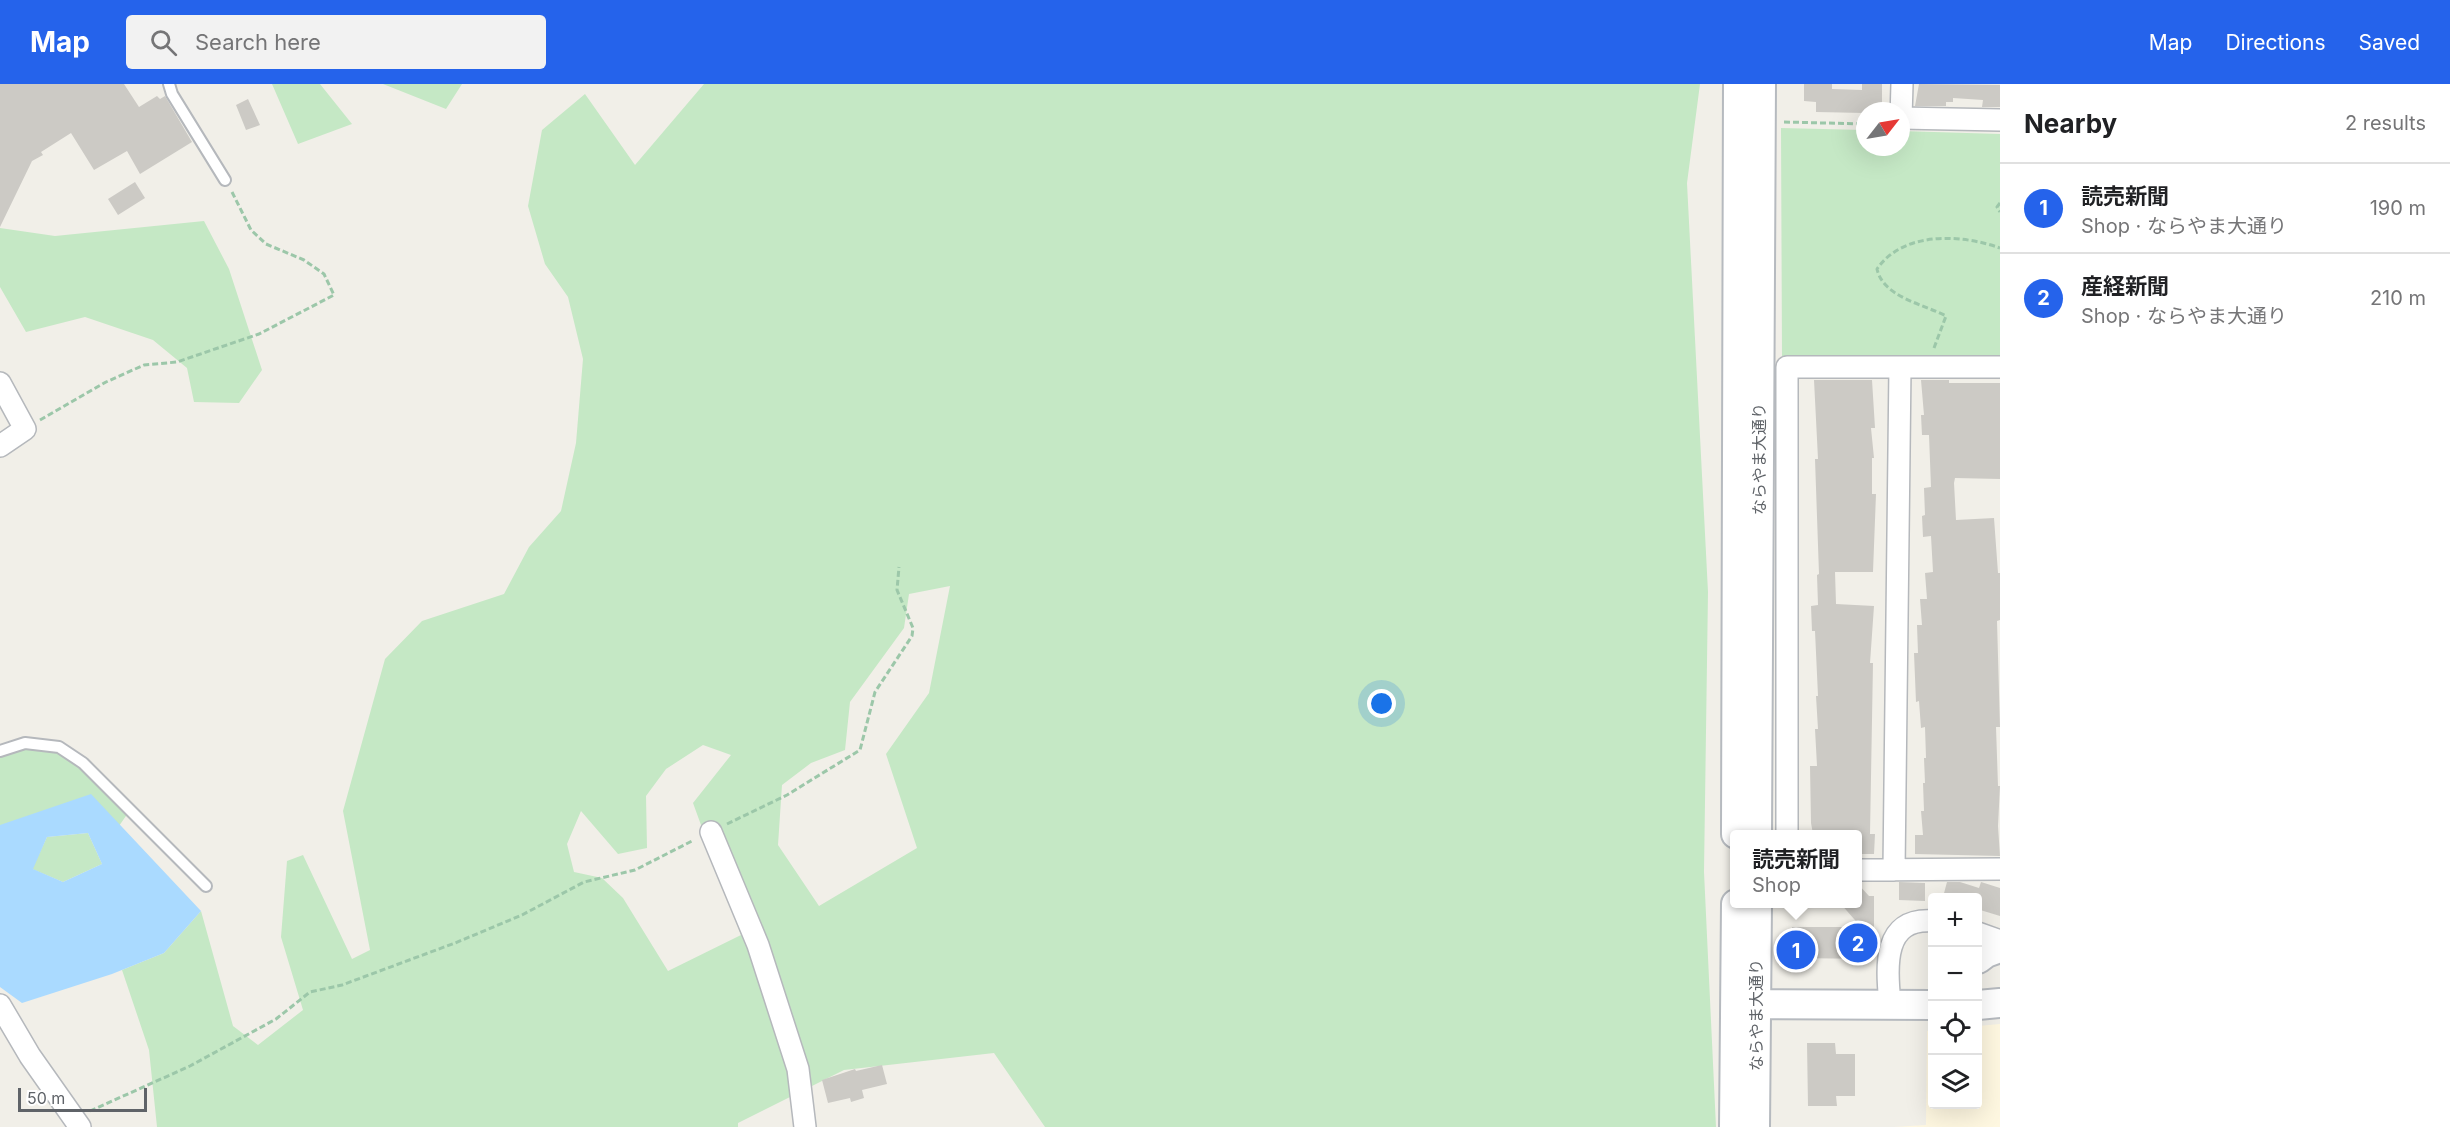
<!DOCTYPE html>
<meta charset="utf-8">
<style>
body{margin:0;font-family:Inter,"Noto Sans JP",sans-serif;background:#f2f2f2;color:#202124}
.controls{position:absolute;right:18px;bottom:18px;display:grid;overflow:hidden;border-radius:6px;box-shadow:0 6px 24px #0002}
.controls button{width:54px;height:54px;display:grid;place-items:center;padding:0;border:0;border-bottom:2px solid #e0e0e0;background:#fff;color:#202124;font:30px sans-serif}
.compass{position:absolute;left:1856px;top:18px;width:54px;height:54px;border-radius:50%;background:#fff;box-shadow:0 6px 24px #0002;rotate:59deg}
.scale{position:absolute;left:18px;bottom:15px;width:129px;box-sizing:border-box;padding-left:6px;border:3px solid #5f6368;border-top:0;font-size:16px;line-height:21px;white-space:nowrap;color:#5f6368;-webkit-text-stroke:4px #fff;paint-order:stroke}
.you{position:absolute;left:1382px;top:620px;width:21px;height:21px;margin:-15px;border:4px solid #fff;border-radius:50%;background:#1a73e8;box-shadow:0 0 0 9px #1a73e833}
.badge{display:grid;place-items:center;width:39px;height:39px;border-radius:50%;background:#2563eb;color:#fff;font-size:20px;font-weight:700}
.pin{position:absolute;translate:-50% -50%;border:3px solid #fff;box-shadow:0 2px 6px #0006}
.popup{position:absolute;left:1730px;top:746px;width:132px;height:78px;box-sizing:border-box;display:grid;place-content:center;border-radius:6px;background:#fff;filter:drop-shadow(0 2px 4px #0005);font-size:20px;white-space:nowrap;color:#757577}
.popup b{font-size:22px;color:#202124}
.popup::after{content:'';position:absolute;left:50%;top:100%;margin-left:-12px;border:12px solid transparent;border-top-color:#fff}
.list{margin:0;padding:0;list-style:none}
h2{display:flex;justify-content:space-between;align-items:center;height:78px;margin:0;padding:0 24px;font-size:26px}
h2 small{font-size:20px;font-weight:400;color:#757577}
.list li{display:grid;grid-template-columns:39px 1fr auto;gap:18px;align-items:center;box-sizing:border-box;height:90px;padding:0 24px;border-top:2px solid #e0e0e0}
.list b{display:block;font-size:22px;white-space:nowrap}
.list p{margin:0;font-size:20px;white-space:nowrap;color:#757577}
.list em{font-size:20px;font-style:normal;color:#757577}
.icon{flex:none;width:33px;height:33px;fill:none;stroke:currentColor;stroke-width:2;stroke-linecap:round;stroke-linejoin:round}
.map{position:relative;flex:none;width:2000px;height:1043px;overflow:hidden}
header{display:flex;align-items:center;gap:36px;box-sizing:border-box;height:84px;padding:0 30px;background:#2563eb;color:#fff}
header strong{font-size:28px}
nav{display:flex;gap:33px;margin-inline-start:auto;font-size:21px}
.search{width:420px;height:54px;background:#f2f2f2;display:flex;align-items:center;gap:15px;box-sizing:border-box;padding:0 21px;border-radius:6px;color:#757577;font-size:22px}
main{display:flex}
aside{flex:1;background:#fff}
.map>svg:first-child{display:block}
.commercial{fill:#fef7e0}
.green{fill:#c5e8c5;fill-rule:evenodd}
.water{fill:#aadaff;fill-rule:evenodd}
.building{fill:#cccac5}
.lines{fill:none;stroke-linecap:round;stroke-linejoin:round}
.lane-casing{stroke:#b5b8bc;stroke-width:14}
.street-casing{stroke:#b5b8bc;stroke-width:24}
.secondary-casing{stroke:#b6babf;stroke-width:32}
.path{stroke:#9cc7a9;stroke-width:3;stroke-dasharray:6 3;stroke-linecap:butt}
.lane{stroke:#fff;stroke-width:10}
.street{stroke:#fff;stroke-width:21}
.secondary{stroke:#fff;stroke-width:28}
.labels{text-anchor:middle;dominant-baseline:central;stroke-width:4.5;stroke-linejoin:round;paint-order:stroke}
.street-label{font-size:16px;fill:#5f6368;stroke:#fff}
</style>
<header>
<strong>Map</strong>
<div class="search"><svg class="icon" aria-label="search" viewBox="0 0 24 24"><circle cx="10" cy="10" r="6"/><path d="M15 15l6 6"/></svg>Search here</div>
<nav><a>Map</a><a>Directions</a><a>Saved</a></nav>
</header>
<main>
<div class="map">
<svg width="2000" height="1043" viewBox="0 0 2000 1043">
<rect width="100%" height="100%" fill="#f1efe8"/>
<path class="commercial" d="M 2000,940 L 2000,1043 L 1894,1043 L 1926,1041 L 1927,947 L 1932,946 L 1932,1020 L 1978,1020 L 1978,942 Z"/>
<path class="green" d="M 272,0 L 320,0 L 352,40 L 298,60 Z
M 383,0 L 462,0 L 446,25 Z
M 704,0 L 1700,0 L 1687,99 L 1708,508 L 1704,788 L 1716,1043 L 1045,1043 L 994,969 L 844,986 L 738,1039 L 738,1043 L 157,1043 L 149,966 L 122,886 L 164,869 L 201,827 L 233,942 L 258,961 L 303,926 L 281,853 L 287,777 L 303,771 L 352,875 L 370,866 L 343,727 L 385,575 L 422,537 L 504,510 L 529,463 L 561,427 L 576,359 L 583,275 L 568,213 L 545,180 L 528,122 L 542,46 L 585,10 L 635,81 ZM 950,502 L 929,609 L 886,670 L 917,764 L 819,822 L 778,761 L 782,701 L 811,679 L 845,666 L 850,618 L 904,544 L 909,510 ZM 703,661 L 731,671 L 693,719 L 741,851 L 668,887 L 623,814 L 602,794 L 574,788 L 567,760 L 581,727 L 618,770 L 647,764 L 646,712 L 666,685 Z
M 1781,44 L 1865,46 L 1865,63 L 1901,63 L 1901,47 L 2000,50 L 2000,273 L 1782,272 Z
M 204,137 L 229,185 L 262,286 L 239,319 L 194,318 L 187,284 L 153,256 L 85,233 L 26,248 L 0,203 L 0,144 L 55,152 Z
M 26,662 L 58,667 L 82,683 L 128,729 L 119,742 L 0,746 L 0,672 Z
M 88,749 L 102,780 L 63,798 L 32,785 L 47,753 Z"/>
<path class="water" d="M 91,710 L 201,827 L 164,869 L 112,890 L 22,919 L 0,903 L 0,741 ZM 88,749 L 102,780 L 63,798 L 33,785 L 47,753 Z"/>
<path class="building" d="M 0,0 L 124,0 L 139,23 L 157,12 L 160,15 L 165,12 L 192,58 L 140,90 L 127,67 L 94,86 L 71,49 L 41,68 L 43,71 L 32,77 L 0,143 Z
M 1804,0 L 1832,0 L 1832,5 L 1862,6 L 1862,0 L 1882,0 L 1882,22 L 1878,22 L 1878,27 L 1865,27 L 1865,29 L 1816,28 L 1816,18 L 1804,17 Z
M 1919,0 L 2000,1 L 2000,23 L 1982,23 L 1983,16 L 1953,14 L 1953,18 L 1946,18 L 1946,22 L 1915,22 Z
M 248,15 L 260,41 L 246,46 L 236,21 Z
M 135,98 L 145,114 L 118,131 L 108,115 Z
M 1814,296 L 1872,296 L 1875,344 L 1871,344 L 1874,374 L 1872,374 L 1872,410 L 1876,410 L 1873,488 L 1835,488 L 1836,520 L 1874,522 L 1870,579 L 1873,579 L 1870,750 L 1875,750 L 1874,770 L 1857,770 L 1857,750 L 1813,750 L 1811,739 L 1810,682 L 1817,682 L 1815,645 L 1818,645 L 1816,612 L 1818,612 L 1815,547 L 1812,547 L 1811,522 L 1818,521 L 1817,491 L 1819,490 L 1815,375 L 1818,375 Z
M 1921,296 L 1949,296 L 1949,299 L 2000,299 L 2000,395 L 1955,394 L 1954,399 L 1956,436 L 1994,434 L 1998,489 L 2000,489 L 2000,536 L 1997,537 L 2000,643 L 1996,643 L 1998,702 L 2000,702 L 1998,742 L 2000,772 L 1915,770 L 1915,751 L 1923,751 L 1921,727 L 1924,727 L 1923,699 L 1925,699 L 1924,674 L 1926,674 L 1925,643 L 1921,644 L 1919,617 L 1916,618 L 1914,569 L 1918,569 L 1917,541 L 1922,541 L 1920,515 L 1927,515 L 1925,489 L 1933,488 L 1931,452 L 1923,453 L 1922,432 L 1925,431 L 1924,404 L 1931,403 L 1929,351 L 1922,351 L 1921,331 L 1924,331 Z
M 1899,798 L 1925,799 L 1925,817 L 1899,816 Z
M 1947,798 L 1960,798 L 1979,804 L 1981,798 L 2000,804 L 2000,832 L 1977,825 L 1977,813 L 1943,813 Z
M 1857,799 L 1869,812 L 1874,812 L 1874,875 L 1792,874 L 1792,843 L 1861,843 L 1840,819 L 1857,819 Z
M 1807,959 L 1835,959 L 1836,970 L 1855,970 L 1855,1012 L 1836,1012 L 1837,1022 L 1808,1022 Z
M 882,981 L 887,1000 L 862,1006 L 864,1014 L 851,1018 L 850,1014 L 828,1019 L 822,996 L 855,985 L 856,987 Z"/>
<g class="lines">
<defs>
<path id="lane" d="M 169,0 L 172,10 L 225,96
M 0,667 L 25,659 L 59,663 L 83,679 L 206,802"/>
<path id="street" d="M 1902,0 L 1901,34 L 2000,36
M 0,299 L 25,345 L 0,362
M 711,748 L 758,861 L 798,985 L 805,1043
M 1787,750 L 1787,283 L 2000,283
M 1858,786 L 2000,785
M 1894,786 L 1900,283
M 1978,849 L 2000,857
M 0,921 L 30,972 L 80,1043
M 1890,921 C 1887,885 1881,834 1932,837"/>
<path id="secondary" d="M 1736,750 L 1738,0
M 1757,750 L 1761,0
M 1978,875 L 1986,869 L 2000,864
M 1737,920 L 1932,921
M 1978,921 L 2000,919
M 1734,1043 L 1736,820
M 1755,1043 L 1757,820"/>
</defs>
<use href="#lane" class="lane-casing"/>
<use href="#street" class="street-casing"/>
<use href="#secondary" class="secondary-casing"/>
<path class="path" d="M 1784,38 L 1865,40
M 2000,119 L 1997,123 L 2000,128
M 1934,264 L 1946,232 C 1923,220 1883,213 1877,185 C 1903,147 1961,150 2000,164
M 40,336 L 106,298 L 144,281 L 177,278 L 259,250 L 334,211 L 324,190 L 304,176 L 266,160 L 251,146 L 231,106
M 727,740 L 787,711 L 860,666 L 875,608 L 912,552 L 913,544 L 897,506 L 899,483
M 90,1027 L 190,982 L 276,935 L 310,908 L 342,901 L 455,859 L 522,831 L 584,798 L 635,786 L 694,756"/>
<use href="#lane" class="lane"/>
<use href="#street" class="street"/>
<use href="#secondary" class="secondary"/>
</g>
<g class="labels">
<g class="street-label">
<text transform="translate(1759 375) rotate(-90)">ならやま大通り</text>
<text transform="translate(1756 931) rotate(-90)">ならやま大通り</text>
</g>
</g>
</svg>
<div class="controls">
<button>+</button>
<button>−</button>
<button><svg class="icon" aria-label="locate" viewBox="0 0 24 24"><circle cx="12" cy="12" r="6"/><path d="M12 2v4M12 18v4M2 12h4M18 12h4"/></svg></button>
<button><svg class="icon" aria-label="layers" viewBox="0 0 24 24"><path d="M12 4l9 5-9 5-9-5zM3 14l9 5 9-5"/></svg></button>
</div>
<svg class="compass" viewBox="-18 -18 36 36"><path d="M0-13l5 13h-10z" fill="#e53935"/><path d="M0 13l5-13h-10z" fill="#757577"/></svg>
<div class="scale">50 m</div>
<div class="you"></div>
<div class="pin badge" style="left:1796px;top:866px">1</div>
<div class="popup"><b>読売新聞</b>Shop</div>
<div class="pin badge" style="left:1858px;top:859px">2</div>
</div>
<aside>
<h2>Nearby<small>2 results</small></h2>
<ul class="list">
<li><span class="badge">1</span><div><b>読売新聞</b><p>Shop · ならやま大通り</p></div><em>190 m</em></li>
<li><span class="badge">2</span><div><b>産経新聞</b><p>Shop · ならやま大通り</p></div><em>210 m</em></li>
</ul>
</aside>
</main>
